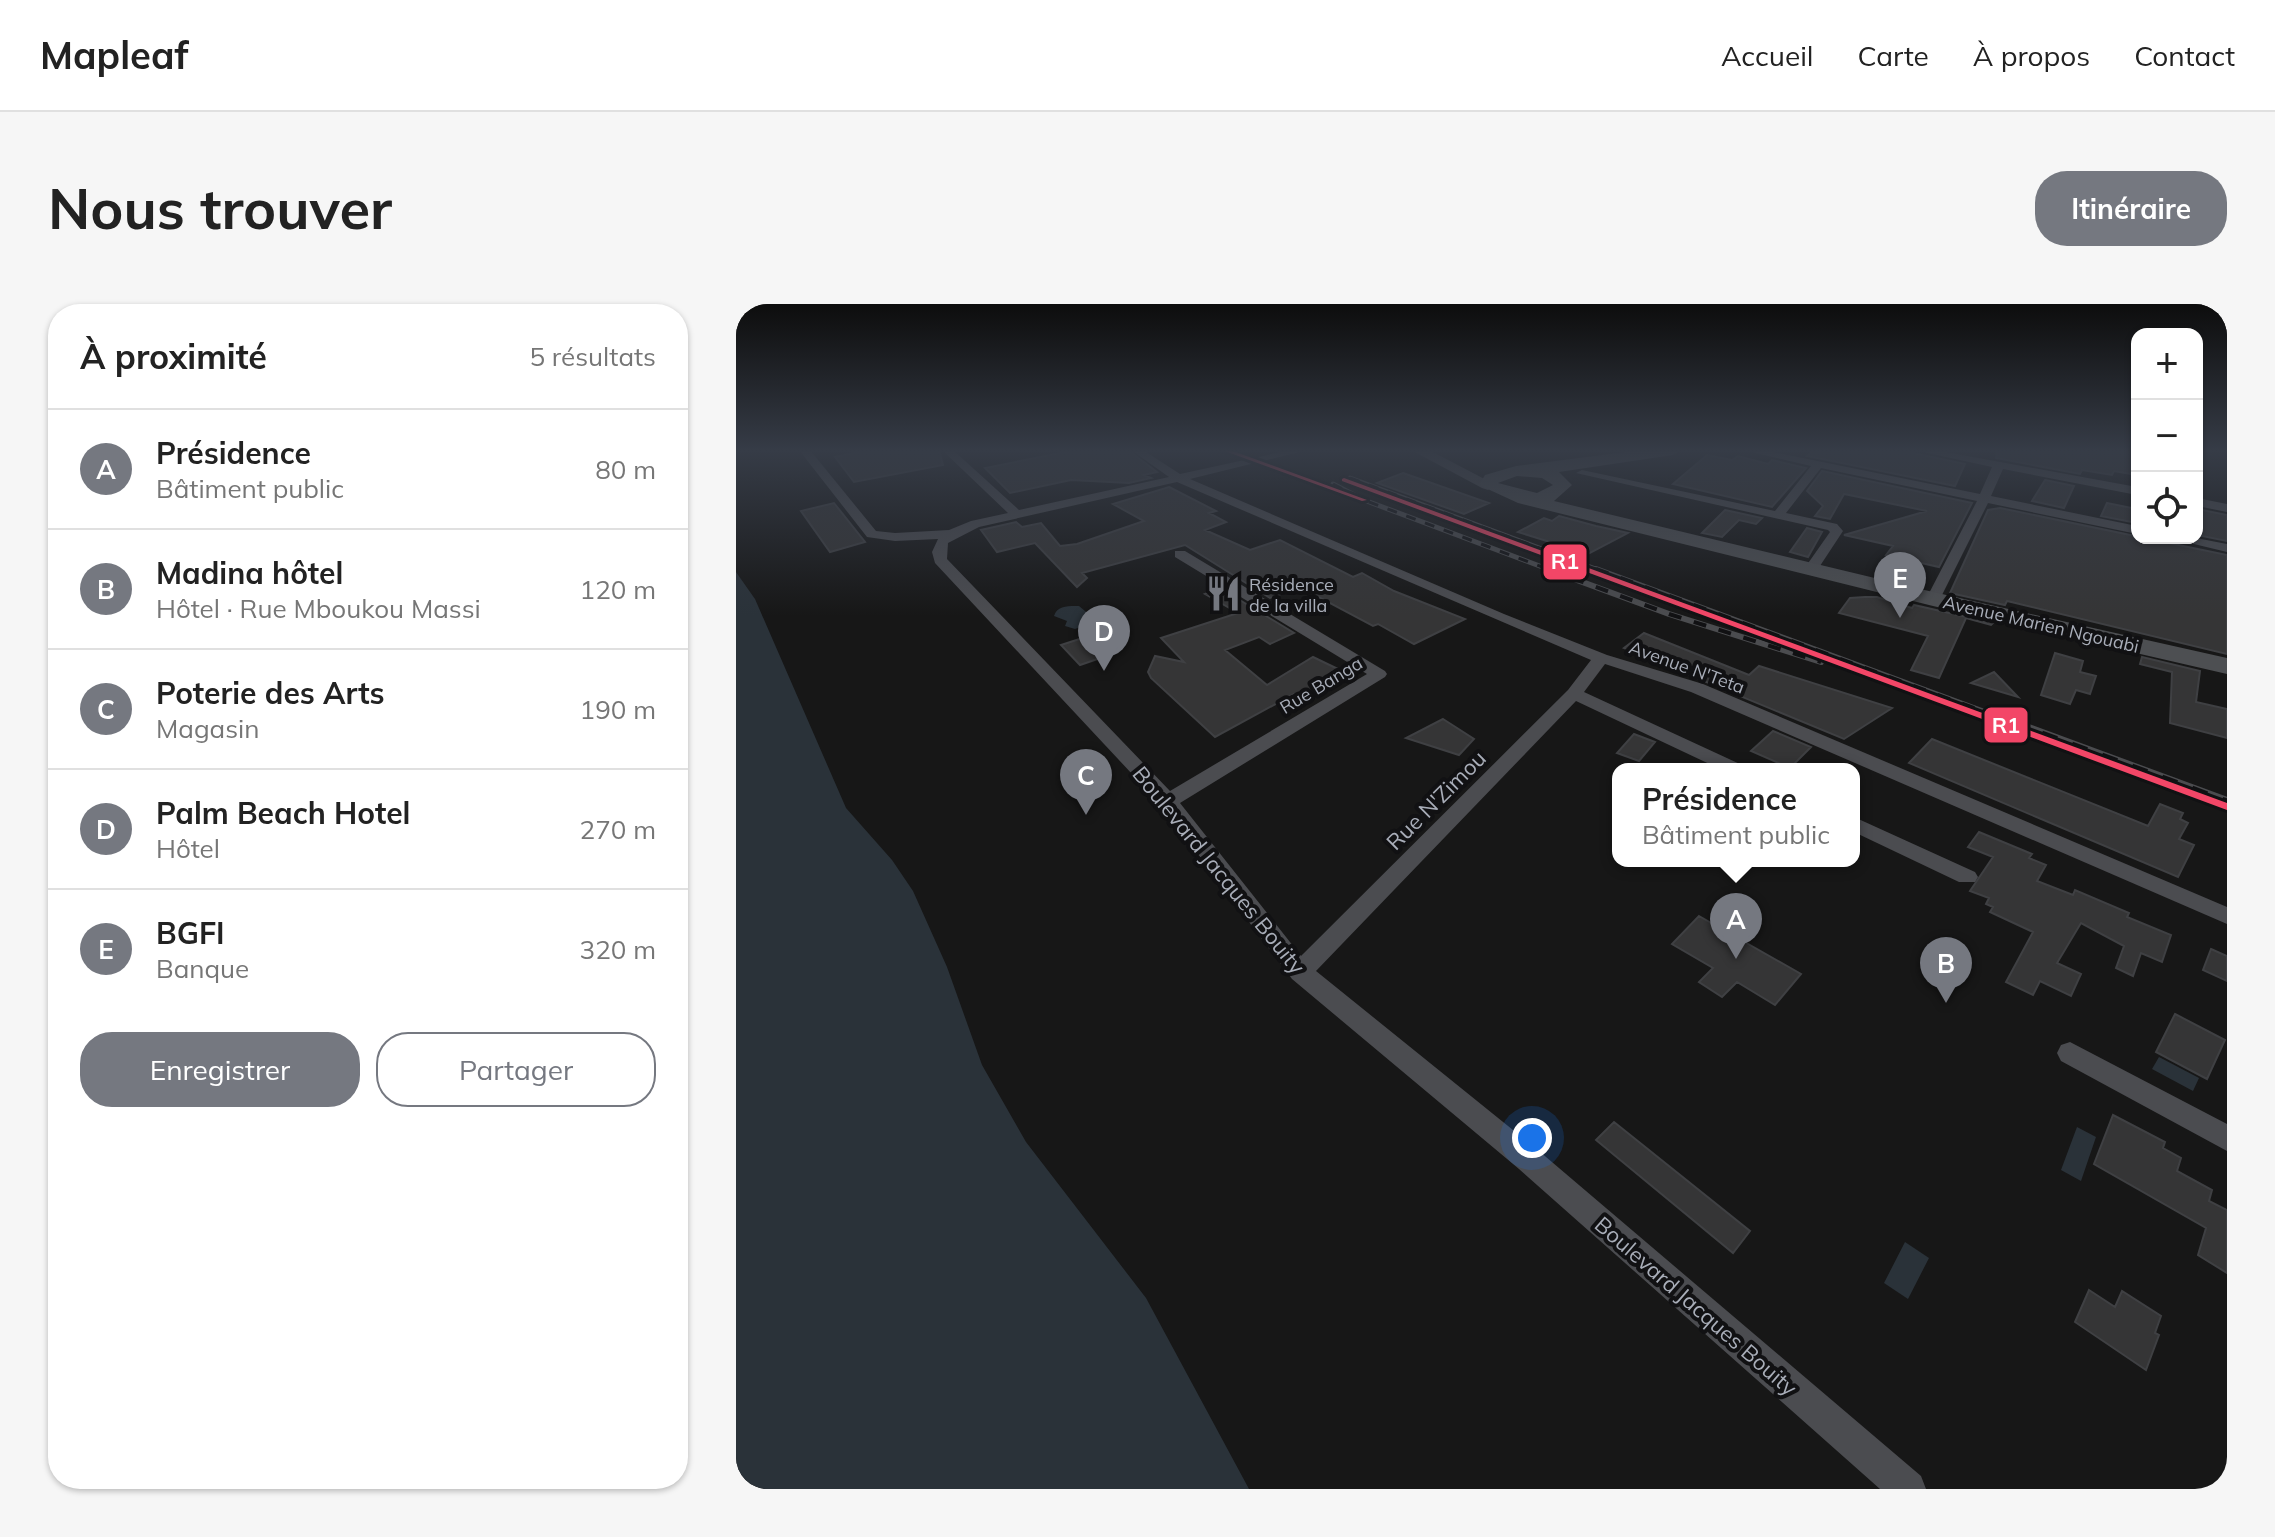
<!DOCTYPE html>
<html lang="fr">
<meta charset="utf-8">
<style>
body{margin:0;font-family:Mulish,sans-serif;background:#f6f6f6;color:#222}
.controls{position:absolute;right:24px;top:24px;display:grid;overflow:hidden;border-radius:16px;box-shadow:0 2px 6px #0004}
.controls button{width:72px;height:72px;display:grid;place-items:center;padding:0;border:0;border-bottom:2px solid #e0e0e0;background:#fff;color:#222;font:40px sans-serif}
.you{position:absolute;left:796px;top:834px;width:28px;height:28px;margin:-20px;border:6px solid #fff;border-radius:50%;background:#1a73e8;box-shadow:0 0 0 12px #1a73e833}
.badge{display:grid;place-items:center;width:52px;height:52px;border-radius:50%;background:#757880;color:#fff;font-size:26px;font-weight:700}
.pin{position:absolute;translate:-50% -66px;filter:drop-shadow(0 2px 4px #0008)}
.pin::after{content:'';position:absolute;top:42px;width:28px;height:24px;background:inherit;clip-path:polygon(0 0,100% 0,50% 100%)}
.popup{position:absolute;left:876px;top:459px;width:248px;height:104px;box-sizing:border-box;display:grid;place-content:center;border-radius:16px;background:#fff;filter:drop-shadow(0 2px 6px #0005);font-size:26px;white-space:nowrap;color:#767676}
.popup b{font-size:30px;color:#222}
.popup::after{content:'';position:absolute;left:50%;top:100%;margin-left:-16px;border:16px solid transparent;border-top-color:#fff}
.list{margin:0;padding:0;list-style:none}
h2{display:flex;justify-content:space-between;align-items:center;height:104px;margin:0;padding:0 32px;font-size:34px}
h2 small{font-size:26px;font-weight:400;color:#767676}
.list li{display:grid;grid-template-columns:52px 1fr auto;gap:24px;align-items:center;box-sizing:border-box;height:120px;padding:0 32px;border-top:2px solid #e0e0e0}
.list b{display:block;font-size:30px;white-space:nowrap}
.list p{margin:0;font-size:26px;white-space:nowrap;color:#767676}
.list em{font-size:26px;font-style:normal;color:#767676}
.actions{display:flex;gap:16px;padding:24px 32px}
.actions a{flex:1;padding:18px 0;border:2px solid #757880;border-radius:32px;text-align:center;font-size:28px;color:#757880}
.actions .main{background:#757880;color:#fff}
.icon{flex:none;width:44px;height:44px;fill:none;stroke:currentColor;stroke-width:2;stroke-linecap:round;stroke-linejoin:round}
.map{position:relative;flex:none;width:1491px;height:1185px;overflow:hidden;border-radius:32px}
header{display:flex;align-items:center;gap:48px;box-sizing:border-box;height:112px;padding:0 40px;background:#fff;border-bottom:2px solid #e0e0e0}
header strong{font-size:38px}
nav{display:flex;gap:44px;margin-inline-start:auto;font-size:28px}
.intro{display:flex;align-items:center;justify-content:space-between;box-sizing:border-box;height:192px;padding:0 48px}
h1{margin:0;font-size:56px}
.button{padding:20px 36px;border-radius:32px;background:#757880;color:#fff;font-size:28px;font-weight:700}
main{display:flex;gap:48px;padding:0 48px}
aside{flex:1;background:#fff;border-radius:32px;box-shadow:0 2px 6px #0004}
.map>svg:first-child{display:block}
.water{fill:#2a3239}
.building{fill:#353536;stroke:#3f4043;stroke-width:2}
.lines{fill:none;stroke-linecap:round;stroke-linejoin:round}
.street{fill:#4b4c50;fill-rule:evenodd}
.secondary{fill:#4a4a4e;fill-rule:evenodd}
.primary{fill:#4d4f52;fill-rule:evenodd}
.rail-far2-casing{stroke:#4b4c4f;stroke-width:5}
.rail-far1-casing{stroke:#4b4c4f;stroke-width:6}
.rail-casing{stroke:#4b4c4f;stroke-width:8}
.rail-far2{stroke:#111113;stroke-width:3;stroke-dasharray:10;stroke-linecap:butt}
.rail-far1{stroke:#111113;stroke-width:4;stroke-dasharray:13;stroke-linecap:butt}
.rail{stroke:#111113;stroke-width:5;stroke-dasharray:16;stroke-linecap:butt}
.rail-1-casing{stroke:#111113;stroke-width:6}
.rail-1{fill:#f34667;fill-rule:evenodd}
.labels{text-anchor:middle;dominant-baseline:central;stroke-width:8;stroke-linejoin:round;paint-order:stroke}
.far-poi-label{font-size:18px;fill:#a8adb8;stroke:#111113;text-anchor:start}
.far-street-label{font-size:18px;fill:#a8adb8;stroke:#111113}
.street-label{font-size:22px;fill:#a8adb8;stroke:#111113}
.line-badge{stroke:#111113;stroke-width:3}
.badge-label{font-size:22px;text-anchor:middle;font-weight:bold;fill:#fff}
</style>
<header>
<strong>Mapleaf</strong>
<nav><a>Accueil</a><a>Carte</a><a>À propos</a><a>Contact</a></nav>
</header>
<div class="intro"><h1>Nous trouver</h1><a class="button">Itinéraire</a></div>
<main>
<aside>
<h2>À proximité<small>5 résultats</small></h2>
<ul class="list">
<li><span class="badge">A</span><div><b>Présidence</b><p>Bâtiment public</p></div><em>80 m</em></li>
<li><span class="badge">B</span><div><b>Madina hôtel</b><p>Hôtel · Rue Mboukou Massi</p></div><em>120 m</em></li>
<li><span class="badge">C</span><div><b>Poterie des Arts</b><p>Magasin</p></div><em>190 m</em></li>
<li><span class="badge">D</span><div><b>Palm Beach Hotel</b><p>Hôtel</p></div><em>270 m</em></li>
<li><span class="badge">E</span><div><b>BGFI</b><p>Banque</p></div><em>320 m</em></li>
</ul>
<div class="actions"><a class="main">Enregistrer</a><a>Partager</a></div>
</aside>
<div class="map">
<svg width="1491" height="1185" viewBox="0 0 1491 1185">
<rect width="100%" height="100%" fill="#171717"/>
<path class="water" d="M 0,268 L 19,295 L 110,504 L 156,556 L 177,587 L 211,663 L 246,761 L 290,838 L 410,994 L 513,1185 L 0,1185 Z
M 343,302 L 355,312 L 366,316 L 339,325 L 329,322 L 331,317 L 318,312 C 321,301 334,302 343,302 Z
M 1423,753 L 1463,774 L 1457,787 L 1416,765 Z
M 1341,823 L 1360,833 L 1345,877 L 1325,866 Z
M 1169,938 L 1193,954 L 1172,995 L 1148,979 Z"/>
<path class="building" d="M 132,146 L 203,146 L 207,161 L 118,178 L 99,153 Z
M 339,146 L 392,146 L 421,168 L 408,171 L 415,174 L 393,179 L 335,176 L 274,189 L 249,164 Z
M 1078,146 L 1175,146 L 1177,149 L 1229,160 L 1219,182 L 1071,152 Z
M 1261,146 L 1401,146 L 1401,171 L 1378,167 L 1376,171 L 1346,166 L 1344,170 L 1260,154 Z
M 971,151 L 996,156 L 1002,152 L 1032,160 L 1036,156 L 1070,164 L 1036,203 L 937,180 Z
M 1086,167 L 1236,199 L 1203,263 L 1150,251 L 1157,242 L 1108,231 L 1191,207 L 1108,190 L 1094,215 L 1079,212 L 1087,202 L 1071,187 Z
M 667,169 L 753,199 L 728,210 L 641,179 Z
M 1309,176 L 1338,182 L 1328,204 L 1296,197 Z
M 433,183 L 480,207 L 473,209 L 490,218 L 469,226 L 514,246 L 544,236 L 617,273 L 626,269 L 658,287 L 729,315 L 678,340 L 642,320 L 637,322 L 564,283 L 534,294 L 449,241 L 346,269 L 351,274 L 341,283 L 299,239 L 261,248 L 245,226 L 280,218 L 286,223 L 305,219 L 324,242 L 341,240 L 408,217 L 377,200 Z
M 98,199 L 129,238 L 94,248 L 65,207 Z
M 1371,199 L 1401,205 L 1401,219 L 1365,212 Z
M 1264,204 L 1491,251 L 1491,350 L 1271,297 L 1269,301 L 1214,289 L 1252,206 Z
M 1461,205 L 1491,211 L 1491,237 L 1461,231 Z
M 989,206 L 1026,214 L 1020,220 L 1003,216 L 986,233 L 966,229 Z
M 823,212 L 860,222 L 892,229 L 852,250 L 782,228 L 808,214 L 816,217 Z
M 1071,224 L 1086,228 L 1072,253 L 1054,248 Z
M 484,284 L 558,329 L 534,340 L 523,333 L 489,346 L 531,381 L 577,353 L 606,367 L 572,389 L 558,390 L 479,433 L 415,374 L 412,368 L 419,352 L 448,358 L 425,334 L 502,309 L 469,290 Z
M 1129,293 L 1141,293 L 1176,304 L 1178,301 L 1257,319 L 1255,321 L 1230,314 L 1203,374 L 1175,366 L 1192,332 L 1103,309 L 1114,294 Z
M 908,329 L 1013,371 L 1023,362 L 1156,404 L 1108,435 L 888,344 Z
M 353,332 L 373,351 L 344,361 L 325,341 Z
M 1319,349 L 1347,357 L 1344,368 L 1360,372 L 1354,390 L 1340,386 L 1334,400 L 1305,391 Z
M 1406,353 L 1464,367 L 1460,398 L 1491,405 L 1491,434 L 1434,419 L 1436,368 L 1404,360 Z
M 1258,368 L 1282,393 L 1235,379 Z
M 707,415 L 738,435 L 723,451 L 670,434 Z
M 1037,427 L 1075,443 L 1054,464 L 1015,447 Z
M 898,430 L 919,438 L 903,457 L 881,449 Z
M 1196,435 L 1412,522 L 1424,500 L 1447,509 L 1444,515 L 1452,519 L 1443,535 L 1458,541 L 1442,573 L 1173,459 Z
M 1243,528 L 1296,550 L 1293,554 L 1310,561 L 1301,577 L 1337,591 L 1339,586 L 1393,609 L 1391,613 L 1435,631 L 1426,658 L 1405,649 L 1397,672 L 1380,664 L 1388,642 L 1345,619 L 1321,659 L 1345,670 L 1335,692 L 1304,677 L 1297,691 L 1270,678 L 1297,628 L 1254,608 L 1257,603 L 1250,600 L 1253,594 L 1234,587 L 1257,553 L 1232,543 Z
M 963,612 L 1065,670 L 1039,701 L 1001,678 L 986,693 L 963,678 L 977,664 L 936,640 Z
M 1475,645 L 1491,652 L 1491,677 L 1467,666 Z
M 1439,710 L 1489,736 L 1471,775 L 1420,748 Z
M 1377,811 L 1429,838 L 1427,844 L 1445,854 L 1441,867 L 1476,886 L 1473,897 L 1491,906 L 1491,969 L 1462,951 L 1470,924 L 1358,860 Z
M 878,818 L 1014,927 L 997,949 L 860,836 Z
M 1353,986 L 1379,1003 L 1386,987 L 1425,1012 L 1419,1029 L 1423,1031 L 1410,1066 L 1339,1018 Z"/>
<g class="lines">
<path class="street" d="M 63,146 L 74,146 L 140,227 L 159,229 L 213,226 L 235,217 L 272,209 L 206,146 L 217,146 L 283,206 L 433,173 L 395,146 L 407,146 L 444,170 L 554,146 L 572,146 L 454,175 L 768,310 L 871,351 L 967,380 L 1491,603 L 1491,620 L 955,388 L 869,360 L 848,388 L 1006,461 L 1008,465 L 984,465 L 840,397 L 580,667 L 803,847 L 1185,1172 L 1190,1185 L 1144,1185 L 783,865 L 556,675 L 425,501 L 199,259 L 196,248 L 202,235 L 159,237 L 131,233 ZM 441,178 L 855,356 L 832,386 L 565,652 L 444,499 L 649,373 L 651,370 L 649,367 L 449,247 L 439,247 L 439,253 L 631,370 L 434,487 L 211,255 L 212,239 L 243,223 Z
M 1007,146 L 1027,146 L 1244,190 L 1256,163 L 1178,146 L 1199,146 L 1401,183 L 1401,191 L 1267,165 L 1255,192 L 1401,222 L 1401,230 L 1252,199 L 1204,295 L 1197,299 L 1190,295 L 1241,197 L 1085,164 L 1050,209 L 1101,220 L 1107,227 L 1080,268 L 1075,269 L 1068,265 L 1094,228 L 1092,226 L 840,169 L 846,166 L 1039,207 L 1075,162 Z
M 1461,194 L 1491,200 L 1491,208 L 1461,202 Z
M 1433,234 L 1460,234 L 1491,240 L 1491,248 Z
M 1118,513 L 1239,568 L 1242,573 L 1239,578 L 1223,578 L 1118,528 Z
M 1334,738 L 1491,820 L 1491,847 L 1325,757 L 1321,749 L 1325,741 Z"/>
<path class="secondary" d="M 675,146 L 693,146 L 760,181 L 752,186 L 746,184 Z"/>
<path class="primary" d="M 905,146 L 945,146 L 937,151 L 823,168 L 836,181 L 818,197 L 1197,288 L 1491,354 L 1491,370 L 1197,302 L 782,199 L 743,181 L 749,171 L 780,162 ZM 781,172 L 806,174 L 817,181 L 801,189 L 762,179 Z"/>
<defs>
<path id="rail-far2" d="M 489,146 L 605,188
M 614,174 L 865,267
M 597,180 L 628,196 L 817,267"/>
<path id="rail-far1" d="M 811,265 L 933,310 L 1085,358
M 860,265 L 1281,420"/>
<path id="rail" d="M 1276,418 L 1491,497"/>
</defs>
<use href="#rail-far2" class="rail-far2-casing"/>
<use href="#rail-far1" class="rail-far1-casing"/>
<use href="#rail" class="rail-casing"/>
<use href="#rail-far2" class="rail-far2"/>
<use href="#rail-far1" class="rail-far1"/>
<use href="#rail" class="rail"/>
<defs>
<path id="rail-1" d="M 486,146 L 494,146 L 631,196 L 626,197 Z
M 608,174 L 1491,499 L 1491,506 L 606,177 L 606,175 Z"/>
</defs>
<use href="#rail-1" class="rail-1-casing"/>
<use href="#rail-1" class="rail-1"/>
</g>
<linearGradient id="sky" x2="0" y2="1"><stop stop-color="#0d0d0d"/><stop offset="0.47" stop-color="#363c47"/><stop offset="1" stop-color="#363c47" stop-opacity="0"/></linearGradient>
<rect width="1491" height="312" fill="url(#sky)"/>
<defs>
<symbol id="restaurant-bare" viewBox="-9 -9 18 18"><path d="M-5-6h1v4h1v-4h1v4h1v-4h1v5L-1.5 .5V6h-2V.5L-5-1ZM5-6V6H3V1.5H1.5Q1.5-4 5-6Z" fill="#757880" stroke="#111113" stroke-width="2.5" paint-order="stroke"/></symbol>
</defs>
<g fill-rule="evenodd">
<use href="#restaurant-bare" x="462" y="264" width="51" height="51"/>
</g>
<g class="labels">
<g class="far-poi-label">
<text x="513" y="280">Résidence<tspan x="513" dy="21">de la villa</tspan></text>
</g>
<g class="far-street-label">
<text transform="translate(1305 320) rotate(13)">Avenue Marien Ngouabi</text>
<text transform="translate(951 363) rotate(20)">Avenue N'Teta</text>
<text transform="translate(585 381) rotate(-31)">Rue Banga</text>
</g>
<g class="street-label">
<text transform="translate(700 496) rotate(-45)">Rue N'Zimou</text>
<text transform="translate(483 566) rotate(51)">Boulevard Jacques Bouity</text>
<text transform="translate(960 1002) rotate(41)">Boulevard Jacques Bouity</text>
</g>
</g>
<g class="line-badge">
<rect x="806" y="239" width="46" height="38" rx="8" fill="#f34667"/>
<rect x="1247" y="402" width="46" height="38" rx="8" fill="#f34667"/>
</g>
<g class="badge-label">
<text x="829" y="265">R1</text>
<text x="1270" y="429">R1</text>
</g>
</svg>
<div class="controls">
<button>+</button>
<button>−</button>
<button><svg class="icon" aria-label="locate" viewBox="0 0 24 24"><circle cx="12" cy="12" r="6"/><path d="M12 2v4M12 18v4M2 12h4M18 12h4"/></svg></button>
</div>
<div class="you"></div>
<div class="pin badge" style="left:1000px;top:655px">A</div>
<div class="popup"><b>Présidence</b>Bâtiment public</div>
<div class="pin badge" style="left:1210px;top:699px">B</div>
<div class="pin badge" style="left:350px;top:511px">C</div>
<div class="pin badge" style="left:368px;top:367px">D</div>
<div class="pin badge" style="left:1164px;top:314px">E</div>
</div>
</main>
